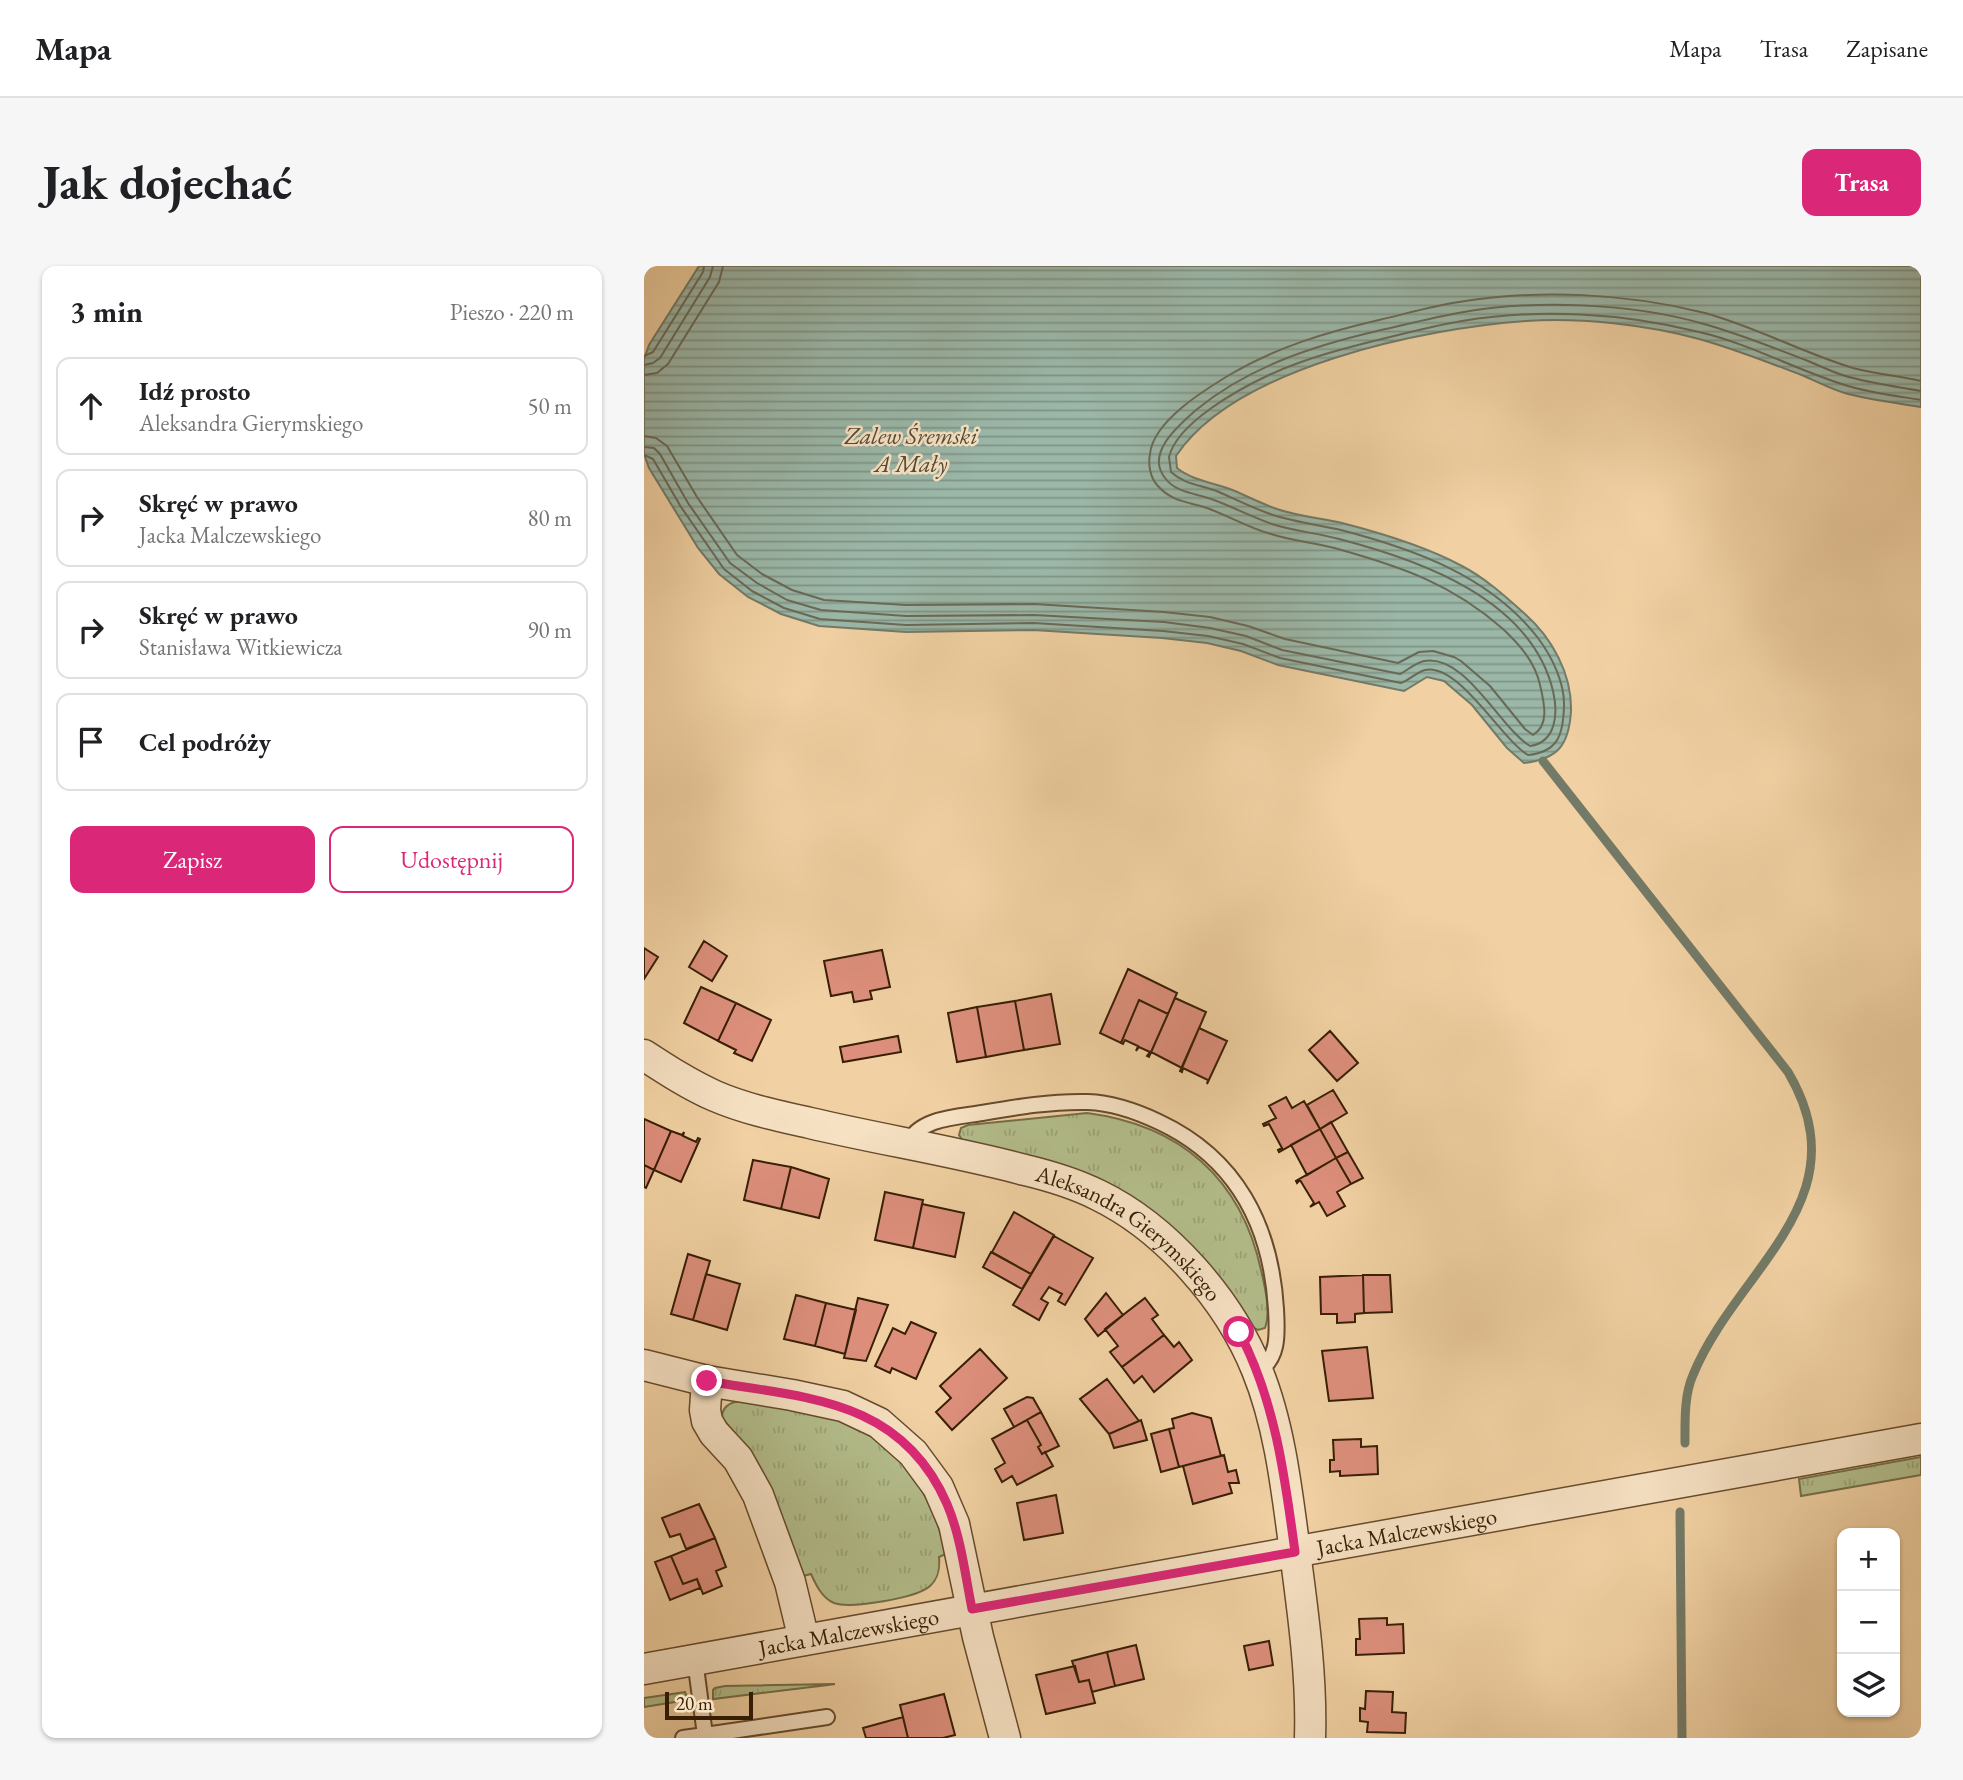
<!DOCTYPE html>
<html lang="pl">
<meta charset="utf-8">
<style>
body{margin:0;font-family:"EB Garamond",serif;background:#f6f6f6;color:#202124}
.controls{position:absolute;right:21px;bottom:21px;display:grid;overflow:hidden;border-radius:14px;box-shadow:0 2px 5px #0004}
.controls button{width:63px;height:63px;display:grid;place-items:center;padding:0;border:0;border-bottom:2px solid #e0e0e0;background:#fff;color:#202124;font:35px sans-serif}
.scale{position:absolute;left:21px;bottom:18px;width:88px;box-sizing:border-box;padding-left:7px;border:4px solid #371e05;border-top:0;font-size:19px;line-height:24px;white-space:nowrap;color:#371e05;-webkit-text-stroke:5px #f6e1c3;paint-order:stroke}
.stop{position:absolute;width:21px;height:21px;margin:-16px;border:5px solid #db2777;border-radius:50%;background:#fff}
.stop.end{background:#db2777;border-color:#fff;box-shadow:0 2px 7px #0008}
.list{margin:0;padding:0;list-style:none}
h2{display:flex;justify-content:space-between;align-items:center;height:91px;margin:0;padding:0 28px;font-size:30px}
h2 small{font-size:23px;font-weight:400;color:#757577}
.list li{display:grid;grid-template-columns:46px 1fr auto;gap:21px;align-items:center;box-sizing:border-box;height:98px;margin:0 14px 14px;padding:0 14px;border:2px solid #e0e0e0;border-radius:14px}
.list b{display:block;font-size:26px;white-space:nowrap}
.list p{margin:0;font-size:23px;white-space:nowrap;color:#757577}
.list em{font-size:23px;font-style:normal;color:#757577}
.actions{display:flex;gap:14px;padding:21px 28px}
.actions a{flex:1;padding:16px 0;border:2px solid #db2777;border-radius:14px;text-align:center;font-size:24px;color:#db2777}
.actions .main{background:#db2777;color:#fff}
.icon{flex:none;width:38px;height:38px;fill:none;stroke:currentColor;stroke-width:2;stroke-linecap:round;stroke-linejoin:round}
.map{position:relative;flex:none;width:1277px;height:1472px;overflow:hidden;border-radius:14px}
header{display:flex;align-items:center;gap:42px;box-sizing:border-box;height:98px;padding:0 35px;background:#fff;border-bottom:2px solid #e0e0e0}
header strong{font-size:33px}
nav{display:flex;gap:38px;margin-inline-start:auto;font-size:24px}
.intro{display:flex;align-items:center;justify-content:space-between;box-sizing:border-box;height:168px;padding:0 42px}
h1{margin:0;font-size:49px}
.button{padding:18px 32px;border-radius:14px;background:#db2777;color:#fff;font-size:24px;font-weight:700}
main{display:flex;gap:42px;padding:0 42px}
aside{flex:1;background:#fff;border-radius:14px;box-shadow:0 2px 5px #0004}
.map>svg:first-child{display:block}
.grass{fill:url(#grass-tufts);stroke:#756e48;stroke-width:2}
.water{fill:url(#water-rules);stroke:#737a67;stroke-width:2}
.lines{fill:none;stroke-linecap:round;stroke-linejoin:round}
.shore{stroke:#696a56;stroke-width:2}
.stream{stroke:#737a67;stroke-width:9}
.building{fill:#dd8f7c;stroke:#371e05;stroke-width:2}
.service-casing{stroke:#664b2c;stroke-width:18}
.minor-casing{stroke:#664b2c;stroke-width:33}
.service{stroke:#f6e1c3;stroke-width:14}
.minor{stroke:#f6e1c3;stroke-width:30}
.route{stroke:#db2777;stroke-width:9}
.labels{text-anchor:middle;dominant-baseline:central;stroke-width:5;stroke-linejoin:round;paint-order:stroke}
.street-label{font-size:23px;fill:#371e05;stroke:#f6e1c3}
.water-label{font-size:24px;font-style:italic;fill:#554c36;stroke:#f6e1c3}
</style>
<header>
<strong>Mapa</strong>
<nav><a>Mapa</a><a>Trasa</a><a>Zapisane</a></nav>
</header>
<div class="intro"><h1>Jak dojechać</h1><a class="button">Trasa</a></div>
<main>
<aside>
<h2>3 min<small>Pieszo · 220 m</small></h2>
<ul class="list">
<li><svg class="icon" aria-label="ahead" viewBox="0 0 24 24"><path d="M12 20V5M6 11l6-6 6 6"/></svg><div><b>Idź prosto</b><p>Aleksandra Gierymskiego</p></div><em>50 m</em></li>
<li><svg class="icon" aria-label="right" viewBox="0 0 24 24"><path d="M7 20v-9h11M14 6l5 5-5 5"/></svg><div><b>Skręć w prawo</b><p>Jacka Malczewskiego</p></div><em>80 m</em></li>
<li><svg class="icon" aria-label="right" viewBox="0 0 24 24"><path d="M7 20v-9h11M14 6l5 5-5 5"/></svg><div><b>Skręć w prawo</b><p>Stanisława Witkiewicza</p></div><em>90 m</em></li>
<li><svg class="icon" aria-label="arrive" viewBox="0 0 24 24"><path d="M6 21V4h12l-3 4 3 4H6"/></svg><div><b>Cel podróży</b></div></li>
</ul>
<div class="actions"><a class="main">Zapisz</a><a>Udostępnij</a></div>
</aside>
<div class="map">
<svg width="1277" height="1472" viewBox="0 0 1277 1472">
<defs>
<pattern id="grass-tufts" width="24" height="20" patternUnits="userSpaceOnUse" patternTransform="scale(1.75)"><rect width="24" height="20" fill="#b3bd8b"/><path d="M3 7l-1-3M5 7V3M7 7l1-3M15 17l-1-3M17 17v-4M19 17l1-3" fill="none" stroke="#9ba276"/></pattern>
<pattern id="water-rules" width="6" height="5" patternUnits="userSpaceOnUse" patternTransform="scale(1.75)"><rect width="6" height="5" fill="#9bb7a8"/><path d="M0 2.5h6" fill="none" stroke="#7f9487"/></pattern>
</defs>
<rect width="100%" height="100%" fill="#f1d1a3"/>
<filter id="stains"><feTurbulence type="fractalNoise" baseFrequency=".00286" numOctaves="4"/><feColorMatrix values="0 0 0 0 .2 0 0 0 0 .09 0 0 0 0 .02 0 0 0 .5 -.17"/></filter>
<radialGradient id="worn" r=".72"><stop offset=".6" stop-color="#630" stop-opacity="0"/><stop offset="1" stop-color="#630" stop-opacity=".3"/></radialGradient>
<path class="grass" d="M 443,847 C 536,859 597,912 617,1004 C 621,1021 627,1046 621,1062 L 614,1064 L 610,1062 L 588,1028 L 549,983 L 319,875 L 315,869 L 317,862 L 324,859 Z
M 95,1135 C 130,1141 168,1144 201,1157 C 257,1178 290,1232 302,1288 L 295,1291 C 296,1302 295,1312 286,1320 C 273,1332 207,1343 190,1337 C 178,1332 172,1319 167,1308 L 159,1310 L 102,1181 L 78,1152 C 78,1141 85,1137 95,1135 Z
M 1277,1191 L 1277,1209 L 1157,1230 L 1155,1213 Z
M 191,1418 L 184,1419 L 69,1433 L 69,1424 L 71,1422 L 81,1420 Z
M 41,1426 L 44,1434 L 0,1441 L 0,1432 Z"/>
<path class="water" d="M 55,0 L 1277,0 L 1277,141 C 1253,137 1228,134 1204,128 C 1189,124 1174,116 1160,110 C 1126,97 1091,83 1055,73 C 1004,59 935,51 882,55 C 781,62 591,101 532,190 L 533,202 C 549,215 572,217 591,225 C 604,231 617,237 630,242 C 652,250 676,252 698,257 C 737,267 781,280 818,300 C 841,312 861,330 881,348 C 908,372 928,408 927,445 C 925,479 914,493 880,497 L 863,482 L 828,439 L 800,415 L 783,411 L 760,425 L 634,399 L 597,385 L 563,377 L 518,372 L 389,364 L 262,366 L 175,360 L 137,348 L 104,331 L 75,308 L 54,282 L 5,202 L 0,188 L 0,93 L 5,79 Z"/>
<g class="lines">
<path class="shore" d="M 0,90 L 9,86 L 59,6 L 60,0
M 0,99 L 9,97 L 16,92 L 66,11 L 69,0
M 0,109 L 13,107 L 24,98 L 75,16 L 79,0
M 0,170 L 12,172 L 23,180 L 53,231 L 93,289 L 118,308 L 148,324 L 180,334 L 262,339 L 390,338 L 520,346 L 566,351 L 604,360 L 641,373 L 754,397 L 775,386 L 789,385 L 810,391 L 817,395 L 846,420 L 881,463 L 889,469 C 906,459 900,436 896,419 C 891,396 876,379 859,363 C 808,318 758,301 694,283 C 672,277 649,275 627,268 C 605,262 585,250 563,242 C 545,236 528,236 514,220 C 506,212 504,198 506,188 C 509,155 562,123 587,108 C 633,81 683,66 735,54 C 761,48 788,40 815,36 C 895,23 982,27 1061,47 C 1112,61 1159,87 1209,102 C 1231,108 1255,110 1277,115
M 0,181 L 10,182 L 16,188 L 44,237 L 86,297 L 113,317 L 143,334 L 177,344 L 262,350 L 390,349 L 520,356 L 566,362 L 602,370 L 638,384 L 756,408 C 764,404 771,397 780,395 C 821,387 856,462 886,480 C 913,476 914,446 909,425 C 887,333 776,294 695,273 C 673,267 649,265 628,258 C 608,251 589,241 570,234 C 553,227 533,228 521,212 C 501,187 535,159 552,144 C 604,101 669,80 733,65 C 760,59 787,52 814,47 C 888,33 988,37 1060,58 C 1096,68 1130,82 1164,95 C 1179,101 1194,109 1209,112 C 1231,118 1255,121 1277,125
M 0,189 L 9,193 L 37,241 L 80,303 L 108,325 L 140,342 L 176,353 L 262,359 L 390,357 L 519,365 L 564,370 L 599,378 L 636,392 L 757,417 C 765,414 773,406 781,404 C 815,397 857,473 884,489 C 914,486 919,469 920,441 C 921,417 908,391 894,372 C 846,310 770,283 697,264 C 675,259 651,256 629,249 C 611,243 593,234 575,226 C 558,219 541,219 527,206 L 525,191 C 533,157 595,123 625,109 C 664,91 705,81 746,71 C 770,65 794,59 818,55 C 896,42 979,47 1055,66 C 1107,78 1154,105 1204,120 C 1227,127 1253,130 1277,134"/>
<path class="stream" d="M 899,495 L 1144,806 C 1220,934 1092,1003 1049,1109 C 1040,1129 1041,1156 1041,1177
M 1036,1246 L 1038,1472"/>
</g>
<path class="building" d="M 60,675 L 83,690 L 68,715 L 45,701 Z
M 0,682 L 14,691 L 0,713 Z
M 238,684 L 246,721 L 226,725 L 228,733 L 210,736 L 208,726 L 187,730 L 180,695 Z
M 484,703 L 533,727 L 524,748 L 495,734 L 477,777 L 456,767 Z
M 57,721 L 92,737 L 74,775 L 40,757 Z
M 407,728 L 416,778 L 380,784 L 371,735 Z
M 531,732 L 562,746 L 538,802 L 507,786 Z
M 495,734 L 524,748 L 505,791 L 503,790 L 506,786 L 495,781 L 492,785 L 494,780 L 481,774 L 479,778 L 477,777 Z
M 371,735 L 380,784 L 342,791 L 333,741 Z
M 92,737 L 127,754 L 108,795 L 90,787 L 92,784 L 74,775 Z
M 333,741 L 342,791 L 313,796 L 304,747 Z
M 555,762 L 583,775 L 563,818 L 564,814 L 539,802 L 538,806 L 536,805 Z
M 686,765 L 714,797 L 693,815 L 665,784 Z
M 254,770 L 257,786 L 199,796 L 196,781 Z
M 689,824 L 703,847 L 676,863 L 663,839 Z
M 642,831 L 648,842 L 660,835 L 676,863 L 635,886 L 634,884 L 638,882 L 625,858 L 620,860 L 619,858 L 632,852 L 625,840 Z
M 0,853 L 27,865 L 10,904 L 0,899 Z
M 687,856 L 704,886 L 692,892 L 676,863 Z
M 676,863 L 692,892 L 663,909 L 647,879 Z
M 27,865 L 38,869 L 40,866 L 39,870 L 52,876 L 54,872 L 56,873 L 37,916 L 10,904 Z
M 704,886 L 719,912 L 707,918 L 692,892 Z
M 692,892 L 707,918 L 693,926 L 701,940 L 683,950 L 675,936 L 666,941 L 670,937 L 656,914 L 653,917 L 652,915 Z
M 109,894 L 147,901 L 137,943 L 100,934 Z
M 0,899 L 10,904 L 2,922 L 0,921 Z
M 147,901 L 185,913 L 175,952 L 137,943 Z
M 241,926 L 279,934 L 269,982 L 231,974 Z
M 278,938 L 320,947 L 311,991 L 269,982 Z
M 370,946 L 410,969 L 387,1008 L 348,986 Z
M 410,970 L 449,992 L 421,1039 L 414,1035 L 418,1028 L 405,1021 L 397,1033 L 404,1037 L 395,1054 L 369,1039 Z
M 347,986 L 387,1008 L 378,1023 L 339,1001 Z
M 44,988 L 66,995 L 49,1054 L 27,1048 Z
M 62,1008 L 96,1018 L 83,1064 L 49,1054 Z
M 719,1009 L 720,1047 L 711,1048 L 711,1056 L 693,1057 L 693,1048 L 677,1048 L 676,1011 Z
M 719,1009 L 746,1009 L 748,1046 L 720,1047 Z
M 462,1027 L 479,1049 L 454,1070 L 441,1053 Z
M 152,1029 L 182,1037 L 171,1080 L 140,1073 Z
M 214,1032 L 244,1039 L 222,1095 L 200,1092 Z
M 501,1032 L 514,1049 L 508,1053 L 520,1069 L 478,1101 L 466,1086 L 474,1080 L 461,1063 Z
M 182,1037 L 212,1044 L 201,1088 L 171,1080 Z
M 267,1056 L 292,1067 L 272,1113 L 248,1102 L 246,1107 L 231,1100 L 249,1062 L 261,1068 Z
M 520,1069 L 530,1081 L 535,1076 L 548,1094 L 510,1126 L 498,1110 L 490,1117 L 478,1101 Z
M 723,1081 L 729,1132 L 685,1135 L 678,1085 Z
M 336,1083 L 363,1112 L 308,1164 L 292,1146 L 307,1132 L 296,1120 Z
M 463,1113 L 495,1155 L 465,1168 L 436,1133 Z
M 383,1131 L 389,1132 L 397,1146 L 370,1161 L 360,1143 Z
M 397,1146 L 415,1180 L 398,1188 L 394,1181 L 397,1179 L 383,1154 Z
M 548,1147 L 567,1152 L 577,1190 L 535,1201 L 525,1163 L 530,1162 L 528,1153 Z
M 383,1154 L 397,1179 L 394,1181 L 398,1188 L 401,1186 L 409,1200 L 373,1219 L 368,1210 L 358,1216 L 351,1203 L 361,1197 L 348,1173 Z
M 497,1154 L 503,1174 L 470,1182 L 465,1168 Z
M 525,1163 L 535,1201 L 517,1206 L 507,1168 Z
M 717,1173 L 717,1181 L 733,1180 L 734,1208 L 696,1210 L 696,1205 L 686,1206 L 686,1194 L 690,1194 L 689,1174 Z
M 580,1189 L 584,1206 L 592,1204 L 595,1217 L 585,1217 L 588,1227 L 549,1238 L 539,1200 Z
M 412,1229 L 419,1267 L 380,1274 L 373,1237 Z
M 55,1238 L 71,1272 L 42,1283 L 36,1268 L 26,1271 L 18,1252 Z
M 71,1272 L 82,1301 L 72,1305 L 78,1320 L 59,1328 L 53,1313 L 39,1318 L 27,1290 Z
M 27,1290 L 39,1318 L 53,1313 L 56,1322 L 26,1334 L 11,1296 Z
M 743,1352 L 743,1359 L 759,1358 L 760,1387 L 712,1389 L 712,1373 L 716,1373 L 715,1353 Z
M 625,1375 L 629,1399 L 605,1404 L 600,1380 Z
M 492,1379 L 500,1413 L 471,1420 L 463,1386 Z
M 463,1386 L 471,1420 L 448,1426 L 445,1414 L 435,1416 L 428,1395 Z
M 431,1400 L 435,1416 L 445,1414 L 451,1437 L 402,1448 L 392,1409 Z
M 722,1425 L 749,1426 L 748,1446 L 762,1447 L 761,1467 L 723,1466 L 724,1456 L 716,1455 L 716,1442 L 721,1443 Z
M 300,1428 L 311,1469 L 299,1472 L 264,1472 L 256,1439 Z
M 259,1451 L 264,1472 L 222,1472 L 219,1462 Z"/>
<g class="lines">
<defs>
<path id="service" d="M 264,878 C 274,852 314,851 338,847 C 373,841 408,835 444,836 C 469,837 492,845 515,856 C 592,892 627,959 632,1043 C 633,1065 636,1092 614,1105
M 61,1469 L 183,1451
M 39,1472 L 61,1469 L 51,1394"/>
<g id="minor">
<path id="s1" d="M 0,789 C 23,804 46,819 71,830 C 101,843 135,850 166,857 C 238,874 310,885 381,904 C 406,910 430,917 454,929 C 522,962 585,1034 613,1104 C 636,1160 643,1226 651,1286 C 659,1347 668,1410 666,1472"/>
<path d="M 0,1099 L 63,1115 L 148,1129 L 199,1140 L 235,1157 L 269,1187 L 294,1221 L 310,1258 L 334,1371 L 361,1472"/>
<path d="M 63,1115 L 61,1144 L 63,1155 L 70,1167 L 94,1193 L 114,1229 L 146,1316 L 160,1374"/>
<path id="s2" d="M 0,1403 L 1277,1173"/>
</g>
</defs>
<use href="#service" class="service-casing"/>
<use href="#minor" class="minor-casing"/>
<use href="#service" class="service"/>
<use href="#minor" class="minor"/>
</g>
<g class="lines">
<path class="route" d="M 63,1115 C 161,1132 257,1132 303,1238 C 317,1271 321,1308 328,1343 L 651,1286 C 641,1211 631,1134 595,1066"/>
</g>
<g class="labels">
<g class="street-label">
<text stroke="none"><textPath href="#s1" startOffset="525">Aleksandra Gierymskiego</textPath></text>
<text stroke="none"><textPath href="#s2" startOffset="775">Jacka Malczewskiego</textPath></text>
<text stroke="none"><textPath href="#s2" startOffset="208">Jacka Malczewskiego</textPath></text>
</g>
<g class="water-label">
<text x="267" y="169">Zalew Śremski<tspan x="267" dy="28">A Mały</tspan></text>
</g>
</g>
<rect width="100%" height="100%" filter="url(#stains)"/>
<rect width="100%" height="100%" fill="url(#worn)"/>
</svg>
<div class="controls">
<button>+</button>
<button>−</button>
<button><svg class="icon" aria-label="layers" viewBox="0 0 24 24"><path d="M12 4l9 5-9 5-9-5zM3 14l9 5 9-5"/></svg></button>
</div>
<div class="scale">20 m</div>
<div class="stop" style="left:595px;top:1066px"></div>
<div class="stop end" style="left:63px;top:1115px"></div>
</div>
</main>
